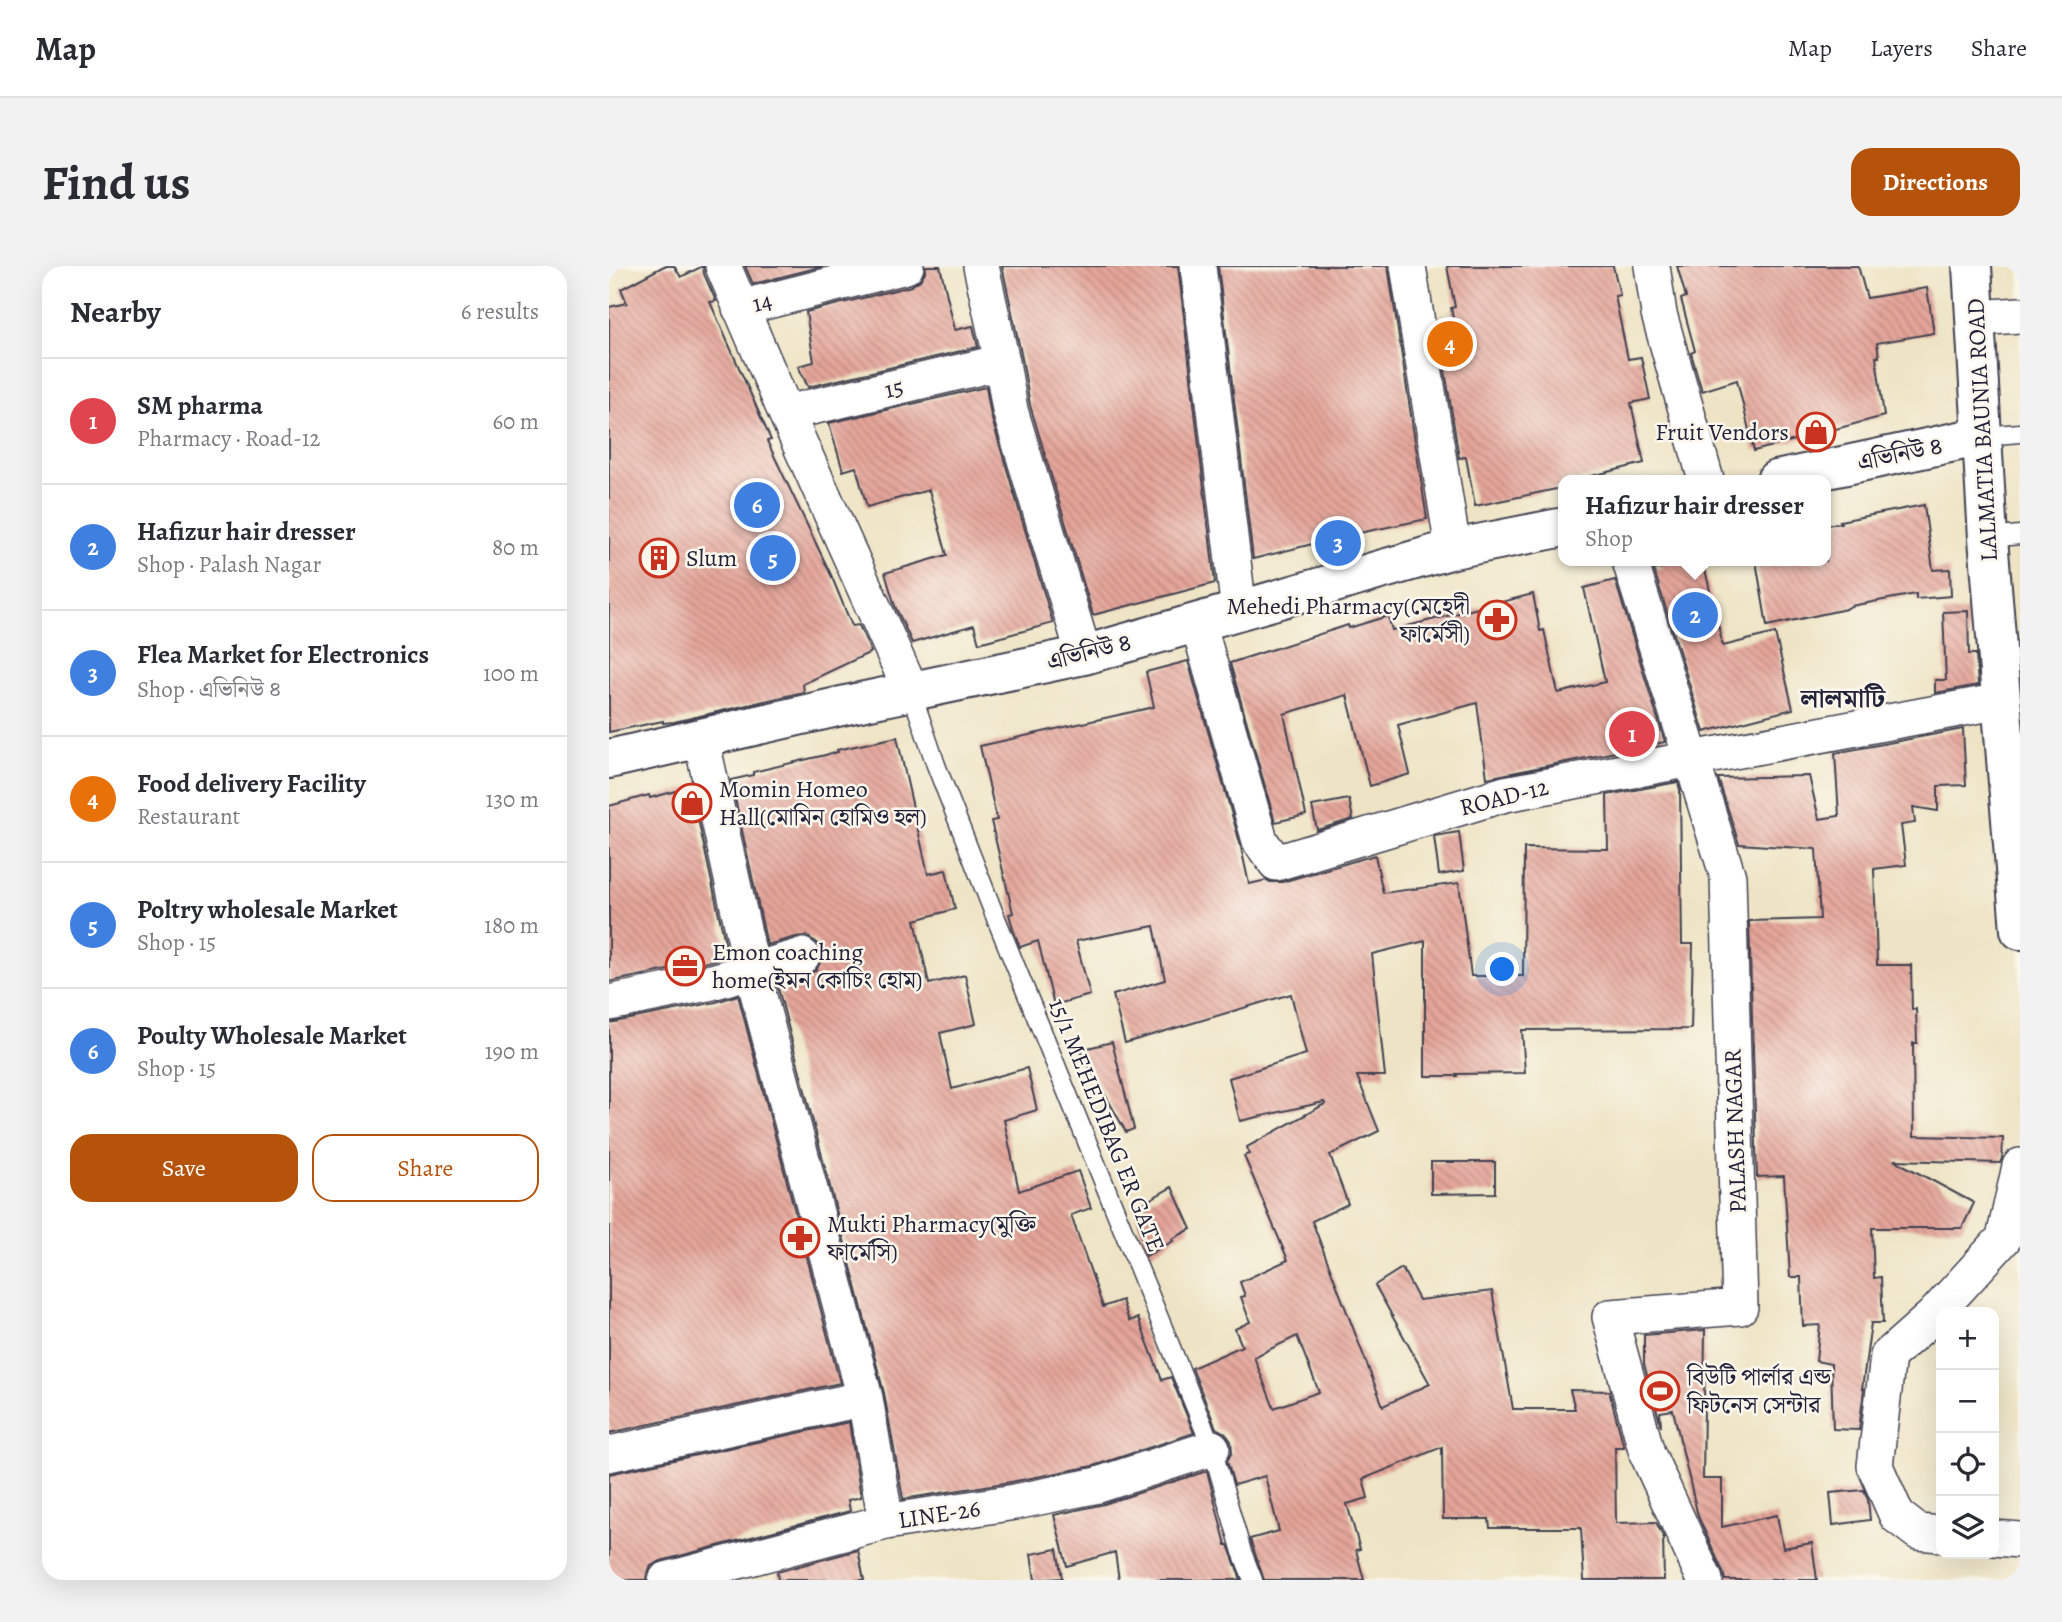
<!DOCTYPE html>
<meta charset="utf-8">
<style>
body{margin:0;font-family:Alegreya,"Noto Serif Bengali",serif;background:#f2f2f3;color:#2b2b33}
.controls{position:absolute;right:21px;bottom:21px;display:grid;overflow:hidden;border-radius:14px;box-shadow:0 7px 28px #0002}
.controls button{width:63px;height:63px;display:grid;place-items:center;padding:0;border:0;border-bottom:2px solid #e1e1e2;background:#fff;color:#2b2b33;font:35px sans-serif}
.you{position:absolute;left:894px;top:704px;width:24px;height:24px;margin:-18px;border:5px solid #fff;border-radius:50%;background:#1a73e8;box-shadow:0 0 0 10px #1a73e833}
.badge{display:grid;place-items:center;width:46px;height:46px;border-radius:50%;background:#b45309;color:#fff;font-size:23px;font-weight:700}
.pin{position:absolute;translate:-50% -50%;border:4px solid #fff;box-shadow:0 2px 7px #0006}
.popup{position:absolute;left:949px;top:209px;width:273px;height:91px;box-sizing:border-box;display:grid;place-content:center;border-radius:14px;background:#fff;filter:drop-shadow(0 2px 5px #0005);font-size:23px;white-space:nowrap;color:#7c7c81}
.popup b{font-size:26px;color:#2b2b33}
.popup::after{content:'';position:absolute;left:50%;top:100%;margin-left:-14px;border:14px solid transparent;border-top-color:#fff}
.list{margin:0;padding:0;list-style:none}
h2{display:flex;justify-content:space-between;align-items:center;height:91px;margin:0;padding:0 28px;font-size:30px}
h2 small{font-size:23px;font-weight:400;color:#7c7c81}
.list li{display:grid;grid-template-columns:46px 1fr auto;gap:21px;align-items:center;box-sizing:border-box;height:126px;padding:0 28px;border-top:2px solid #e1e1e2}
.list b{display:block;font-size:26px;white-space:nowrap}
.list p{margin:0;font-size:23px;white-space:nowrap;color:#7c7c81}
.list em{font-size:23px;font-style:normal;color:#7c7c81}
.actions{display:flex;gap:14px;padding:21px 28px}
.actions a{flex:1;padding:16px 0;border:2px solid #b45309;border-radius:21px;text-align:center;font-size:24px;color:#b45309}
.actions .main{background:#b45309;color:#fff}
.icon{flex:none;width:38px;height:38px;fill:none;stroke:currentColor;stroke-width:2;stroke-linecap:round;stroke-linejoin:round}
.map{position:relative;flex:none;width:1411px;height:1314px;overflow:hidden;border-radius:21px}
header{display:flex;align-items:center;gap:42px;box-sizing:border-box;height:98px;padding:0 35px;background:#fff;border-bottom:2px solid #e1e1e2}
header strong{font-size:33px}
nav{display:flex;gap:38px;margin-inline-start:auto;font-size:24px}
.intro{display:flex;align-items:center;justify-content:space-between;box-sizing:border-box;height:168px;padding:0 42px}
h1{margin:0;font-size:49px}
.button{padding:18px 32px;border-radius:21px;background:#b45309;color:#fff;font-size:24px;font-weight:700}
main{display:flex;gap:42px;padding:0 42px}
aside{flex:1;background:#fff;border-radius:21px;box-shadow:0 7px 28px #0002}
.map>svg:first-child{display:block}
.building{fill:url(#building-back-hatch);fill-rule:evenodd}
.lines{fill:none;stroke-linecap:round;stroke-linejoin:round}
.lane-casing{stroke:#413f50;stroke-width:21}
.street-casing{stroke:#413f50;stroke-width:38}
.secondary-casing{stroke:#413f50;stroke-width:42}
.lane{stroke:#fff;stroke-width:18}
.street{stroke:#fff;stroke-width:35}
.secondary{stroke:#fff;stroke-width:38}
.labels{text-anchor:middle;dominant-baseline:central;stroke-width:5;stroke-linejoin:round;paint-order:stroke}
.street-label{font-size:24px;fill:#22223b;stroke:#fbf7ec}
.poi-label{font-size:24px;fill:#22223b;stroke:#fbf7ec;text-anchor:start}
.neighbourhood-label{font-size:26px;font-weight:bold;fill:#22223b;stroke:#fbf7ec}
</style>
<header>
<strong>Map</strong>
<nav><a>Map</a><a>Layers</a><a>Share</a></nav>
</header>
<div class="intro"><h1>Find us</h1><a class="button">Directions</a></div>
<main>
<aside>
<h2>Nearby<small>6 results</small></h2>
<ul class="list">
<li><span class="badge" style="background:#e0444e">1</span><div><b>SM pharma</b><p>Pharmacy · Road-12</p></div><em>60 m</em></li>
<li><span class="badge" style="background:#3f7fe0">2</span><div><b>Hafizur hair dresser</b><p>Shop · Palash Nagar</p></div><em>80 m</em></li>
<li><span class="badge" style="background:#3f7fe0">3</span><div><b>Flea Market for Electronics</b><p>Shop · এভিনিউ ৪</p></div><em>100 m</em></li>
<li><span class="badge" style="background:#e8710a">4</span><div><b>Food delivery Facility</b><p>Restaurant</p></div><em>130 m</em></li>
<li><span class="badge" style="background:#3f7fe0">5</span><div><b>Poltry wholesale Market</b><p>Shop · 15</p></div><em>180 m</em></li>
<li><span class="badge" style="background:#3f7fe0">6</span><div><b>Poulty Wholesale Market</b><p>Shop · 15</p></div><em>190 m</em></li>
</ul>
<div class="actions"><a class="main">Save</a><a>Share</a></div>
</aside>
<div class="map">
<svg width="1411" height="1314" viewBox="0 0 1411 1314">
<defs>
<pattern id="building-back-hatch" width="6" height="6" patternUnits="userSpaceOnUse" patternTransform="scale(1.75)"><rect width="6" height="6" fill="#e5a59a"/><path d="M-1 5l2 2M0 0l6 6M5-1l2 2" fill="none" stroke="#b9867f"/></pattern>
</defs>
<rect width="100%" height="100%" fill="#fbf7ec"/>
<filter id="ink" filterUnits="userSpaceOnUse"><feTurbulence type="fractalNoise" baseFrequency=".0143" numOctaves="2"/><feDisplacementMap in="SourceGraphic" scale="14" xChannelSelector="R" yChannelSelector="G"/><feConvolveMatrix kernelMatrix="1 2 1 2 8 2 1 2 1" color-interpolation-filters="sRGB"/></filter>
<filter id="wash" filterUnits="userSpaceOnUse"><feTurbulence type="fractalNoise" baseFrequency=".00686" numOctaves="4" result="noise"/><feDisplacementMap in="SourceGraphic" scale="28" xChannelSelector="R" yChannelSelector="G"/><feGaussianBlur stdDeviation="1.57" result="paint"/><feColorMatrix in="noise" values="0 0 0 0 0 0 0 0 0 0 0 0 0 0 0 0 0 1.4 0 .05"/><feComposite in="paint" operator="in"/></filter>
<g filter="url(#wash)">
<rect width="100%" height="100%" fill="#eee4c5"/>
<g id="blocks">
<path class="building" d="M 55,0 L 65,0 L 72,11 L 94,0 L 95,8 L 107,35 L 101,36 L 162,174 L 158,175 L 222,309 L 243,360 L 250,359 L 262,386 L 194,418 L 195,426 L 65,456 L 54,457 L 54,455 L 0,466 L 0,41 L 18,37 L 12,23 Z
M 136,0 L 215,0 L 144,18 Z
M 317,0 L 331,0 L 346,64 L 364,60 L 369,81 L 199,121 L 189,100 L 205,96 L 197,46 L 302,20 L 311,14 L 316,6 Z
M 393,0 L 569,0 L 606,317 L 484,349 L 421,139 L 413,92 Z
M 609,0 L 779,0 L 818,253 L 731,271 L 644,293 Z
M 838,0 L 1004,0 L 1011,29 L 1006,30 L 1019,93 L 1032,91 L 1041,133 L 1022,137 L 1035,197 L 967,214 L 955,214 L 955,217 L 951,218 L 952,222 L 866,240 L 857,191 L 850,192 L 833,85 L 850,82 L 842,42 L 846,41 Z
M 1068,0 L 1249,0 L 1258,32 L 1318,22 L 1325,67 L 1268,77 L 1270,91 L 1267,91 L 1275,150 L 1145,185 L 1128,114 L 1093,125 L 1082,87 L 1086,85 L 1072,33 L 1077,31 Z
M 377,121 L 382,150 L 444,357 L 370,377 L 365,359 L 303,377 L 286,340 L 276,307 L 338,289 L 320,224 L 258,241 L 247,201 L 234,205 L 220,157 Z
M 1315,239 L 1324,304 L 1341,303 L 1342,330 L 1307,333 L 1307,328 L 1242,340 L 1237,343 L 1158,360 L 1147,295 L 1217,295 L 1217,259 L 1232,257 L 1231,255 Z
M 1050,295 L 1094,295 L 1114,380 L 1166,367 L 1184,443 L 1095,466 L 1045,304 L 1052,302 Z
M 1006,314 L 1056,476 L 878,512 L 868,437 L 789,459 L 801,508 L 761,520 L 738,429 L 675,448 L 697,549 L 666,556 L 621,397 L 739,359 L 740,362 L 779,350 L 783,364 L 924,328 L 931,365 L 935,364 L 949,427 L 996,416 L 975,322 Z
M 1359,345 L 1360,388 L 1367,388 L 1369,419 L 1326,427 L 1326,414 L 1337,414 L 1334,346 Z
M 579,395 L 631,577 L 640,618 L 658,614 L 661,616 L 673,616 L 766,589 L 774,627 L 850,617 L 862,710 L 914,710 L 915,582 L 999,583 L 998,529 L 1069,516 L 1071,524 L 1073,678 L 1084,678 L 1082,763 L 913,764 L 916,807 L 847,808 L 848,810 L 816,810 L 816,675 L 763,688 L 776,810 L 748,810 L 770,865 L 721,889 L 739,938 L 703,955 L 774,1140 L 821,1118 L 766,1019 L 793,1002 L 810,1034 L 883,1025 L 904,1143 L 966,1143 L 961,1124 L 1000,1125 L 1015,1181 L 1006,1181 L 1007,1257 L 1047,1256 L 1054,1270 L 1055,1314 L 975,1314 L 972,1262 L 881,1262 L 880,1253 L 834,1253 L 833,1181 L 754,1213 L 759,1232 L 738,1238 L 751,1283 L 747,1284 L 755,1314 L 655,1314 L 641,1273 L 670,1265 L 656,1210 L 625,1219 L 618,1195 L 623,1186 L 622,1175 L 616,1167 L 607,1162 L 583,1102 L 633,1080 L 626,1063 L 641,1056 L 632,1031 L 636,1030 L 631,1016 L 679,994 L 635,890 L 640,888 L 638,881 L 716,838 L 715,836 L 631,855 L 620,812 L 697,788 L 682,728 L 516,777 L 504,729 L 556,714 L 545,660 L 467,675 L 481,729 L 445,739 L 429,675 L 411,681 L 404,663 L 400,648 L 404,647 L 382,555 L 388,554 L 371,480 L 545,441 L 537,406 ZM 688,1070 L 710,1126 L 665,1142 L 645,1091 Z
M 1354,463 L 1357,519 L 1329,520 L 1329,545 L 1304,541 L 1306,557 L 1292,559 L 1297,599 L 1265,603 L 1268,699 L 1302,699 L 1303,744 L 1307,743 L 1308,777 L 1304,777 L 1305,870 L 1394,872 L 1393,892 L 1391,897 L 1285,894 L 1365,937 L 1353,962 L 1263,962 L 1265,1012 L 1272,1011 L 1274,1057 L 1262,1057 L 1253,1123 L 1255,1123 L 1250,1164 L 1224,1163 L 1222,1098 L 1207,1095 L 1211,1059 L 1194,1060 L 1192,1011 L 1181,1011 L 1175,910 L 1148,911 L 1140,655 L 1211,653 L 1207,583 L 1130,578 L 1109,512 L 1200,510 L 1210,553 L 1230,550 L 1226,487 Z
M 288,471 L 319,608 L 337,604 L 346,643 L 306,654 L 320,718 L 356,709 L 367,758 L 331,767 L 343,823 L 418,802 L 428,844 L 395,854 L 410,925 L 469,905 L 482,942 L 462,949 L 494,1041 L 513,1034 L 520,1055 L 529,1052 L 553,1114 L 562,1111 L 585,1167 L 484,1200 L 402,1216 L 294,1233 L 275,1127 L 168,718 L 199,709 L 207,704 L 212,695 L 212,685 L 207,676 L 197,670 L 187,671 L 158,679 L 122,514 L 144,509 L 144,506 L 229,486 L 228,484 Z
M 82,521 L 119,690 L 98,696 L 0,716 L 0,540 L 40,529 L 41,532 Z
M 740,533 L 744,553 L 708,564 L 703,540 Z
M 850,566 L 855,605 L 830,609 L 825,570 Z
M 129,729 L 231,1117 L 0,1167 L 0,757 L 107,736 Z
M 503,776 L 525,863 L 517,866 L 471,784 Z
M 822,896 L 886,896 L 886,927 L 822,928 Z
M 563,921 L 582,963 L 563,973 L 564,975 L 537,990 L 526,942 Z
M 1096,1064 L 1094,1213 L 1113,1213 L 1113,1261 L 1168,1249 L 1174,1282 L 1203,1277 L 1208,1314 L 1116,1314 L 1114,1306 L 1089,1250 L 1064,1144 L 1051,1146 L 1052,1160 L 1035,1098 L 1035,1069 Z
M 240,1156 L 252,1231 L 239,1234 L 241,1245 L 52,1295 L 42,1300 L 38,1308 L 37,1314 L 0,1314 L 0,1208 Z
M 598,1205 L 617,1279 L 619,1279 L 632,1314 L 510,1314 L 506,1286 L 458,1300 L 445,1249 L 495,1238 Z
M 1255,1224 L 1259,1234 L 1261,1254 L 1224,1259 L 1221,1227 Z
M 448,1283 L 453,1312 L 426,1314 L 422,1288 Z
M 249,1284 L 255,1314 L 169,1314 L 168,1306 Z"/>
</g>
</g>
<g filter="url(#ink)">
<use href="#blocks" fill-opacity="0" stroke="#413f50" stroke-width="2"/>
<g class="lines">
<defs>
<path id="lane" d="M 1374,170 L 1411,167
M 1379,272 L 1411,269
M 302,425 L 327,499 L 384,645 L 603,1182 L 633,1286 L 644,1314"/>
<path id="street" d="M 114,0 L 177,147 L 302,425
M 372,0 L 393,96 L 401,144 L 475,389
M 589,0 L 630,346
M 799,0 L 844,283
M 1043,0 L 1050,48 L 1097,214
M 131,42 L 297,0
M 1367,52 L 1411,49
M 177,147 L 393,96
M 1021,295 L 1119,611 L 1131,1041 L 1001,1051 L 1038,1187 L 1096,1314
M 589,357 L 651,575 L 667,597 L 896,528 L 1376,438
M 92,472 L 143,704 L 256,1132 L 277,1256
M 0,737 L 103,716 L 193,690
M 0,1188 L 243,1135
M 1332,1268 L 1309,1266 L 1288,1250 L 1266,1200 L 1279,1090 L 1324,1050 L 1395,972 L 1411,900
M 1385,1272 L 1411,1274
M 57,1314 L 277,1256 L 406,1236 L 489,1219 L 603,1182"/>
<path id="secondary" d="M 1363,0 L 1379,272 L 1411,664
M 1167,214 L 1374,170
M 0,493 L 237,439 L 475,389 L 844,283 L 955,261"/>
</defs>
<use href="#lane" class="lane-casing"/>
<use href="#street" class="street-casing"/>
<use href="#secondary" class="secondary-casing"/>
<use href="#lane" class="lane"/>
<use href="#street" class="street"/>
<use href="#secondary" class="secondary"/>
</g>
</g>
<defs>
<symbol id="shop-ring" viewBox="-11 -11 22 22"><circle r="9.5" fill="#fbf7ec" stroke="#c8321e" stroke-width="1.5"/><path d="M-5-2.5h2.3a2.7 3.5 0 0 1 5.4 0H5L5.5 6h-11ZM-1.5-2.5h3a1.5 2.3 0 0 0-3 0Z" fill="#c8321e"/></symbol>
<symbol id="building-ring" viewBox="-11 -11 22 22"><circle r="9.5" fill="#fbf7ec" stroke="#c8321e" stroke-width="1.5"/><path d="M-4-6H4V6H1V3H-1V6H-4ZM-2.5-4.3h1.7v1.8h-1.7ZM.8-4.3h1.7v1.8H.8ZM-2.5-1h1.7V.8h-1.7ZM.8-1h1.7V.8H.8Z" fill="#c8321e"/></symbol>
<symbol id="pharmacy-ring" viewBox="-11 -11 22 22"><circle r="9.5" fill="#fbf7ec" stroke="#c8321e" stroke-width="1.5"/><path d="M-2-6h4v4h4v4h-4v4h-4v-4h-4v-4h4Z" fill="#c8321e"/></symbol>
<symbol id="office-ring" viewBox="-11 -11 22 22"><circle r="9.5" fill="#fbf7ec" stroke="#c8321e" stroke-width="1.5"/><path d="M-6-3h4V-5.5h4V-3h4V5H-6ZM-1-4.5V-3h2v-1.5ZM-6 0V1H6V0Z" fill="#c8321e"/></symbol>
<symbol id="stadium-ring" viewBox="-11 -11 22 22"><circle r="9.5" fill="#fbf7ec" stroke="#c8321e" stroke-width="1.5"/><path d="M0-5a6.5 5 0 1 0 0 10a6.5 5 0 1 0 0-10ZM-3.5-1.8h7v3.6h-7Z" fill="#c8321e"/></symbol>
</defs>
<g fill-rule="evenodd">
<use href="#shop-ring" x="1185" y="144" width="44" height="44"/>
<use href="#building-ring" x="28" y="270" width="44" height="44"/>
<use href="#pharmacy-ring" x="866" y="332" width="44" height="44"/>
<use href="#shop-ring" x="61" y="515" width="44" height="44"/>
<use href="#office-ring" x="54" y="678" width="44" height="44"/>
<use href="#pharmacy-ring" x="169" y="950" width="44" height="44"/>
<use href="#stadium-ring" x="1029" y="1103" width="44" height="44"/>
</g>
<g class="labels">
<g class="street-label">
<text transform="translate(153 36) rotate(-14)">14</text>
<text transform="translate(285 122) rotate(-13)">15</text>
<text transform="translate(1373 164) rotate(-93)">LALMATIA BAUNIA ROAD</text>
<text transform="translate(1291 188) rotate(-12)">এভিনিউ ৪</text>
<text transform="translate(480 386) rotate(-14)">এভিনিউ ৪</text>
<text transform="translate(895 531) rotate(-14)">ROAD-12</text>
<text transform="translate(498 859) rotate(68)">15/1 MEHEDIBAG ER GATE</text>
<text transform="translate(1126 865) rotate(-92)">PALASH NAGAR</text>
<text transform="translate(330 1248) rotate(-9)">LINE-26</text>
</g>
<g class="poi-label">
<text x="1180" y="166" text-anchor="end">Fruit Vendors</text>
<text x="77" y="292">Slum</text>
<text x="861" y="340" text-anchor="end">Mehedi Pharmacy(মেহেদী<tspan x="861" dy="28">ফার্মেসী)</tspan></text>
<text x="110" y="523">Momin Homeo<tspan x="110" dy="28">Hall(মোমিন হোমিও হল)</tspan></text>
<text x="103" y="686">Emon coaching<tspan x="103" dy="28">home(ইমন কোচিং হোম)</tspan></text>
<text x="218" y="958">Mukti Pharmacy(মুক্তি<tspan x="218" dy="28">ফার্মেসি)</tspan></text>
<text x="1078" y="1111">বিউটি পার্লার এন্ড<tspan x="1078" dy="28">ফিটনেস সেন্টার</tspan></text>
</g>
<g class="neighbourhood-label">
<text x="1234" y="432">লালমাটি</text>
</g>
</g>
</svg>
<div class="controls">
<button>+</button>
<button>−</button>
<button><svg class="icon" aria-label="locate" viewBox="0 0 24 24"><circle cx="12" cy="12" r="6"/><path d="M12 2v4M12 18v4M2 12h4M18 12h4"/></svg></button>
<button><svg class="icon" aria-label="layers" viewBox="0 0 24 24"><path d="M12 4l9 5-9 5-9-5zM3 14l9 5 9-5"/></svg></button>
</div>
<div class="you"></div>
<div class="pin badge" style="left:1023px;top:468px;background:#e0444e">1</div>
<div class="pin badge" style="left:1086px;top:349px;background:#3f7fe0">2</div>
<div class="popup"><b>Hafizur hair dresser</b>Shop</div>
<div class="pin badge" style="left:729px;top:277px;background:#3f7fe0">3</div>
<div class="pin badge" style="left:841px;top:78px;background:#e8710a">4</div>
<div class="pin badge" style="left:164px;top:292px;background:#3f7fe0">5</div>
<div class="pin badge" style="left:148px;top:239px;background:#3f7fe0">6</div>
</div>
</main>
